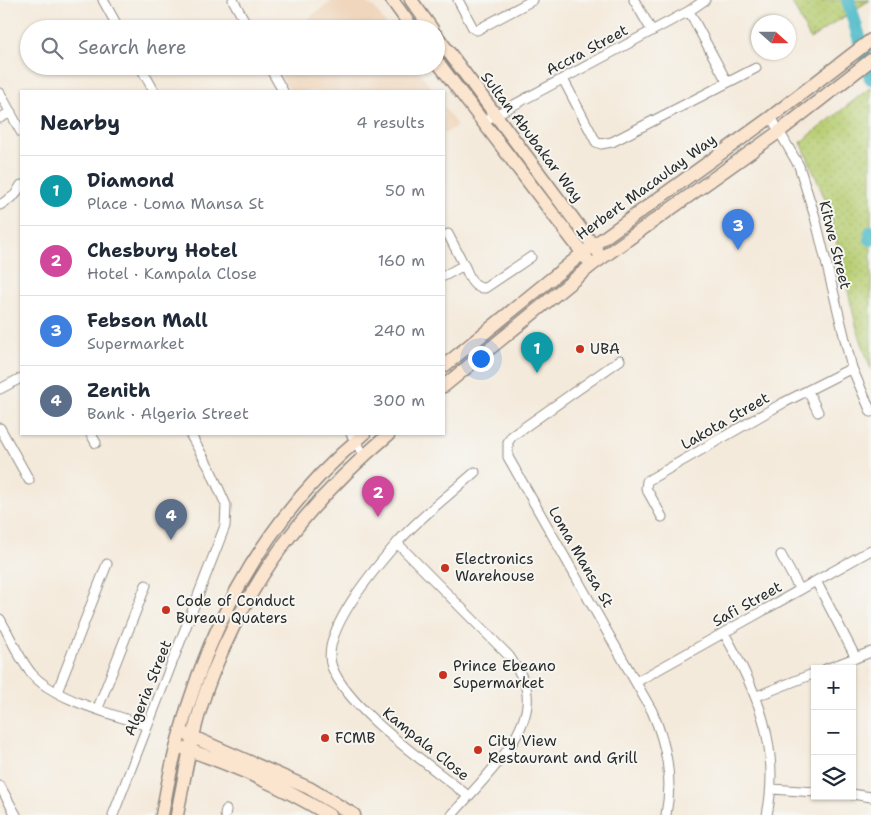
<!DOCTYPE html>
<meta charset="utf-8">
<style>
body{margin:0;font-family:"Shantell Sans",sans-serif;background:#f6f6f7;color:#1f2937}
.controls{position:absolute;right:15px;bottom:15px;display:grid;overflow:hidden;border-radius:0px;box-shadow:0 1px 4px #0004}
.controls button{width:45px;height:45px;display:grid;place-items:center;padding:0;border:0;border-bottom:1px solid #e0e1e3;background:#fff;color:#1f2937;font:25px sans-serif}
.compass{position:absolute;left:751px;top:15px;width:45px;height:45px;border-radius:50%;background:#fff;box-shadow:0 1px 4px #0004;rotate:111deg}
.you{position:absolute;left:480px;top:358px;width:18px;height:18px;margin:-12px;border:4px solid #fff;border-radius:50%;background:#1a73e8;box-shadow:0 0 0 8px #1a73e833}
.badge{display:grid;place-items:center;width:32px;height:32px;border-radius:50%;background:#c8321e;color:#fff;font-size:16px;font-weight:700}
.pin{position:absolute;translate:-50% -41px;filter:drop-shadow(0 1px 2px #0008)}
.pin::after{content:'';position:absolute;top:26px;width:18px;height:15px;background:inherit;clip-path:polygon(0 0,100% 0,50% 100%)}
.list{margin:0;padding:0;list-style:none}
h2{display:flex;justify-content:space-between;align-items:center;height:65px;margin:0;padding:0 20px;font-size:21px}
h2 small{font-size:16px;font-weight:400;color:#747a83}
.list li{display:grid;grid-template-columns:32px 1fr auto;gap:15px;align-items:center;box-sizing:border-box;height:70px;padding:0 20px;border-top:1px solid #e0e1e3}
.list b{display:block;font-size:19px;white-space:nowrap}
.list p{margin:0;font-size:16px;white-space:nowrap;color:#747a83}
.list em{font-size:16px;font-style:normal;color:#747a83}
.icon{flex:none;width:28px;height:28px;fill:none;stroke:currentColor;stroke-width:2;stroke-linecap:round;stroke-linejoin:round}
.map{position:relative;flex:none;width:871px;height:815px;overflow:hidden}
.search{position:absolute;background:#fff;box-shadow:0 1px 4px #0004;left:20px;top:20px;width:425px;height:55px;display:flex;align-items:center;gap:12px;box-sizing:border-box;padding:0 18px;border-radius:28px;color:#747a83;font-size:19px}
.panel{position:absolute;background:#fff;box-shadow:0 1px 4px #0004;left:20px;top:90px;width:425px;height:345px;border-radius:0px}
.map>svg:first-child{display:block}
.built{fill:#f0d6bc}
.grass{fill:url(#grass-dots);stroke:#717c4e}
.lines{fill:none;stroke-linecap:round;stroke-linejoin:round}
.river{stroke:#4cb9c7;stroke-width:14}
.street-casing{stroke:#908a83;stroke-width:11}
.secondary-casing{stroke:#908a83;stroke-width:15}
.street{stroke:#fff;stroke-width:9}
.secondary{stroke:#fce5cf;stroke-width:12}
.poi-dot{fill:#c8321e;stroke:#f6f6f2;stroke-width:2}
.labels{text-anchor:middle;dominant-baseline:central;stroke-width:4;stroke-linejoin:round;paint-order:stroke}
.street-label{font-size:15px;fill:#2b2b2b;stroke:#f6f6f2}
.poi-label{font-size:15px;fill:#2b2b2b;stroke:#f6f6f2;text-anchor:start}
</style>
<div class="map">
<svg width="871" height="815" viewBox="0 0 871 815">
<defs>
<pattern id="grass-dots" width="8" height="8" patternUnits="userSpaceOnUse" patternTransform="scale(1.25)"><rect width="8" height="8" fill="#b7cd72"/><path d="M2 2h.1M6 6h.1" fill="none" stroke="#9eb063" stroke-width="1.8" stroke-linecap="round"/></pattern>
</defs>
<rect width="100%" height="100%" fill="#f6f6f2"/>
<filter id="ink" filterUnits="userSpaceOnUse"><feTurbulence type="fractalNoise" baseFrequency=".02" numOctaves="2"/><feDisplacementMap in="SourceGraphic" scale="10" xChannelSelector="R" yChannelSelector="G"/><feConvolveMatrix kernelMatrix="1 2 1 2 8 2 1 2 1" color-interpolation-filters="sRGB"/></filter>
<filter id="wash" filterUnits="userSpaceOnUse"><feTurbulence type="fractalNoise" baseFrequency=".0096" numOctaves="4" result="noise"/><feDisplacementMap in="SourceGraphic" scale="20" xChannelSelector="R" yChannelSelector="G"/><feGaussianBlur stdDeviation="1.12" result="paint"/><feColorMatrix in="noise" values="0 0 0 0 0 0 0 0 0 0 0 0 0 0 0 0 0 1.4 0 .05"/><feComposite in="paint" operator="in"/></filter>
<g filter="url(#wash)">
<rect width="100%" height="100%" fill="#f4eadb"/>
<path class="built" d="M 334,0 L 359,0 L 374,7 L 389,29 L 293,29 Z
M 276,66 L 416,66 L 433,91 L 290,91 Z
M 444,107 L 457,126 L 444,134 Z"/>
<path class="grass" d="M 791,0 L 870,0 L 810,39 Z
M 871,87 L 871,370 L 856,325 L 828,206 L 801,142 Z"/>
<g class="lines">
<path class="river" d="M 848,0 L 871,78
M 871,232 L 871,239"/>
</g>
</g>
<g filter="url(#ink)">
<g class="lines">
<defs>
<path id="street" d="M 103,0 L 119,29
M 233,0 L 249,29
M 458,0 L 473,28 L 477,30 L 533,0
M 634,0 L 652,31
M 689,11 L 727,82
M 140,66 L 154,91
M 269,66 L 283,91
M 563,79 L 596,142 L 601,144 L 612,142 L 756,68
M 0,93 L 21,132
M 771,117 L 799,166 L 815,217 L 852,368 L 871,412
M 0,118 L 11,112
M 482,122 L 689,11 L 705,0
M 0,205 L 15,195 L 21,185
M 464,265 C 469,275 472,289 485,288 L 531,257
M 444,276 L 464,265 L 448,234
M 620,360 L 512,436 L 508,442 L 508,457 L 652,711 C 667,746 673,778 666,815
M 0,389 L 21,378
M 808,391 L 818,412
M 0,428 L 29,480
M 91,434 L 96,443
M 351,434 L 364,455
M 662,517 L 646,488 L 647,481 L 783,403 L 852,368
M 397,543 L 509,656 C 516,667 526,680 527,694 C 532,736 478,784 452,815
M 781,555 L 800,590
M 816,581 L 856,658
M 0,619 C 10,636 18,657 31,673 C 54,700 113,714 147,726
M 724,633 C 757,691 781,746 767,815
M 826,669 L 871,652
M 636,682 L 871,550
M 57,692 L 107,564
M 757,696 L 815,673
M 98,708 L 146,585
M 0,786 L 16,815
M 772,789 L 815,792
M 852,794 L 871,797
M 468,796 C 430,765 349,711 332,667 C 319,633 376,567 397,543 C 420,517 449,495 475,472
M 113,815 L 225,526 L 226,505 L 210,469 L 190,434
M 225,815 L 226,810"/>
<path id="secondary" d="M 392,0 L 413,29
M 411,0 L 432,29
M 436,35 L 598,252
M 436,60 L 587,259
M 444,366 L 583,253 L 771,117 L 871,40
M 444,386 L 592,265 L 780,131 L 871,60
M 186,734 L 309,788 L 354,815
M 183,748 C 233,765 283,787 329,815
M 162,815 C 187,667 247,532 364,434
M 177,815 C 186,768 194,720 212,675 C 252,574 307,504 389,434"/>
</defs>
<use href="#street" class="street-casing"/>
<use href="#secondary" class="secondary-casing"/>
<use href="#street" class="street"/>
<use href="#secondary" class="secondary"/>
</g>
</g>
<g class="poi-dot">
<circle cx="580" cy="349" r="5"/>
<circle cx="445" cy="568" r="5"/>
<circle cx="166" cy="610" r="5"/>
<circle cx="443" cy="675" r="5"/>
<circle cx="325" cy="738" r="5"/>
<circle cx="478" cy="750" r="5"/>
</g>
<g class="labels">
<g class="street-label">
<text transform="translate(587 50) rotate(-28)">Accra Street</text>
<text transform="translate(532 137) rotate(53)">Sultan Abubakar Way</text>
<text transform="translate(646 187) rotate(-36)">Herbert Macaulay Way</text>
<text transform="translate(835 245) rotate(76)">Kitwe Street</text>
<text transform="translate(725 421) rotate(-30)">Lakota Street</text>
<text transform="translate(581 557) rotate(60)">Loma Mansa St</text>
<text transform="translate(747 604) rotate(-29)">Safi Street</text>
<text transform="translate(148 688) rotate(-68)">Algeria Street</text>
<text transform="translate(426 744) rotate(39)">Kampala Close</text>
</g>
<g class="poi-label">
<text x="590" y="349">UBA</text>
<text x="455" y="559">Electronics<tspan x="455" dy="17">Warehouse</tspan></text>
<text x="176" y="601">Code of Conduct<tspan x="176" dy="17">Bureau Quaters</tspan></text>
<text x="453" y="666">Prince Ebeano<tspan x="453" dy="17">Supermarket</tspan></text>
<text x="335" y="738">FCMB</text>
<text x="488" y="741">City View<tspan x="488" dy="17">Restaurant and Grill</tspan></text>
</g>
</g>
</svg>
<div class="controls">
<button>+</button>
<button>−</button>
<button><svg class="icon" aria-label="layers" viewBox="0 0 24 24"><path d="M12 4l9 5-9 5-9-5zM3 14l9 5 9-5"/></svg></button>
</div>
<svg class="compass" viewBox="-18 -18 36 36"><path d="M0-13l5 13h-10z" fill="#e53935"/><path d="M0 13l5-13h-10z" fill="#747a83"/></svg>
<div class="you"></div>
<div class="pin badge" style="left:537px;top:373px;background:#0f9aa8">1</div>
<div class="pin badge" style="left:378px;top:517px;background:#d1479c">2</div>
<div class="pin badge" style="left:738px;top:250px;background:#3f7fe0">3</div>
<div class="pin badge" style="left:171px;top:540px;background:#5c6f8a">4</div>
<div class="search"><svg class="icon" aria-label="search" viewBox="0 0 24 24"><circle cx="10" cy="10" r="6"/><path d="M15 15l6 6"/></svg>Search here</div>
<section class="panel">
<h2>Nearby<small>4 results</small></h2>
<ul class="list">
<li><span class="badge" style="background:#0f9aa8">1</span><div><b>Diamond</b><p>Place · Loma Mansa St</p></div><em>50 m</em></li>
<li><span class="badge" style="background:#d1479c">2</span><div><b>Chesbury Hotel</b><p>Hotel · Kampala Close</p></div><em>160 m</em></li>
<li><span class="badge" style="background:#3f7fe0">3</span><div><b>Febson Mall</b><p>Supermarket</p></div><em>240 m</em></li>
<li><span class="badge" style="background:#5c6f8a">4</span><div><b>Zenith</b><p>Bank · Algeria Street</p></div><em>300 m</em></li>
</ul>
</section>
</div>
